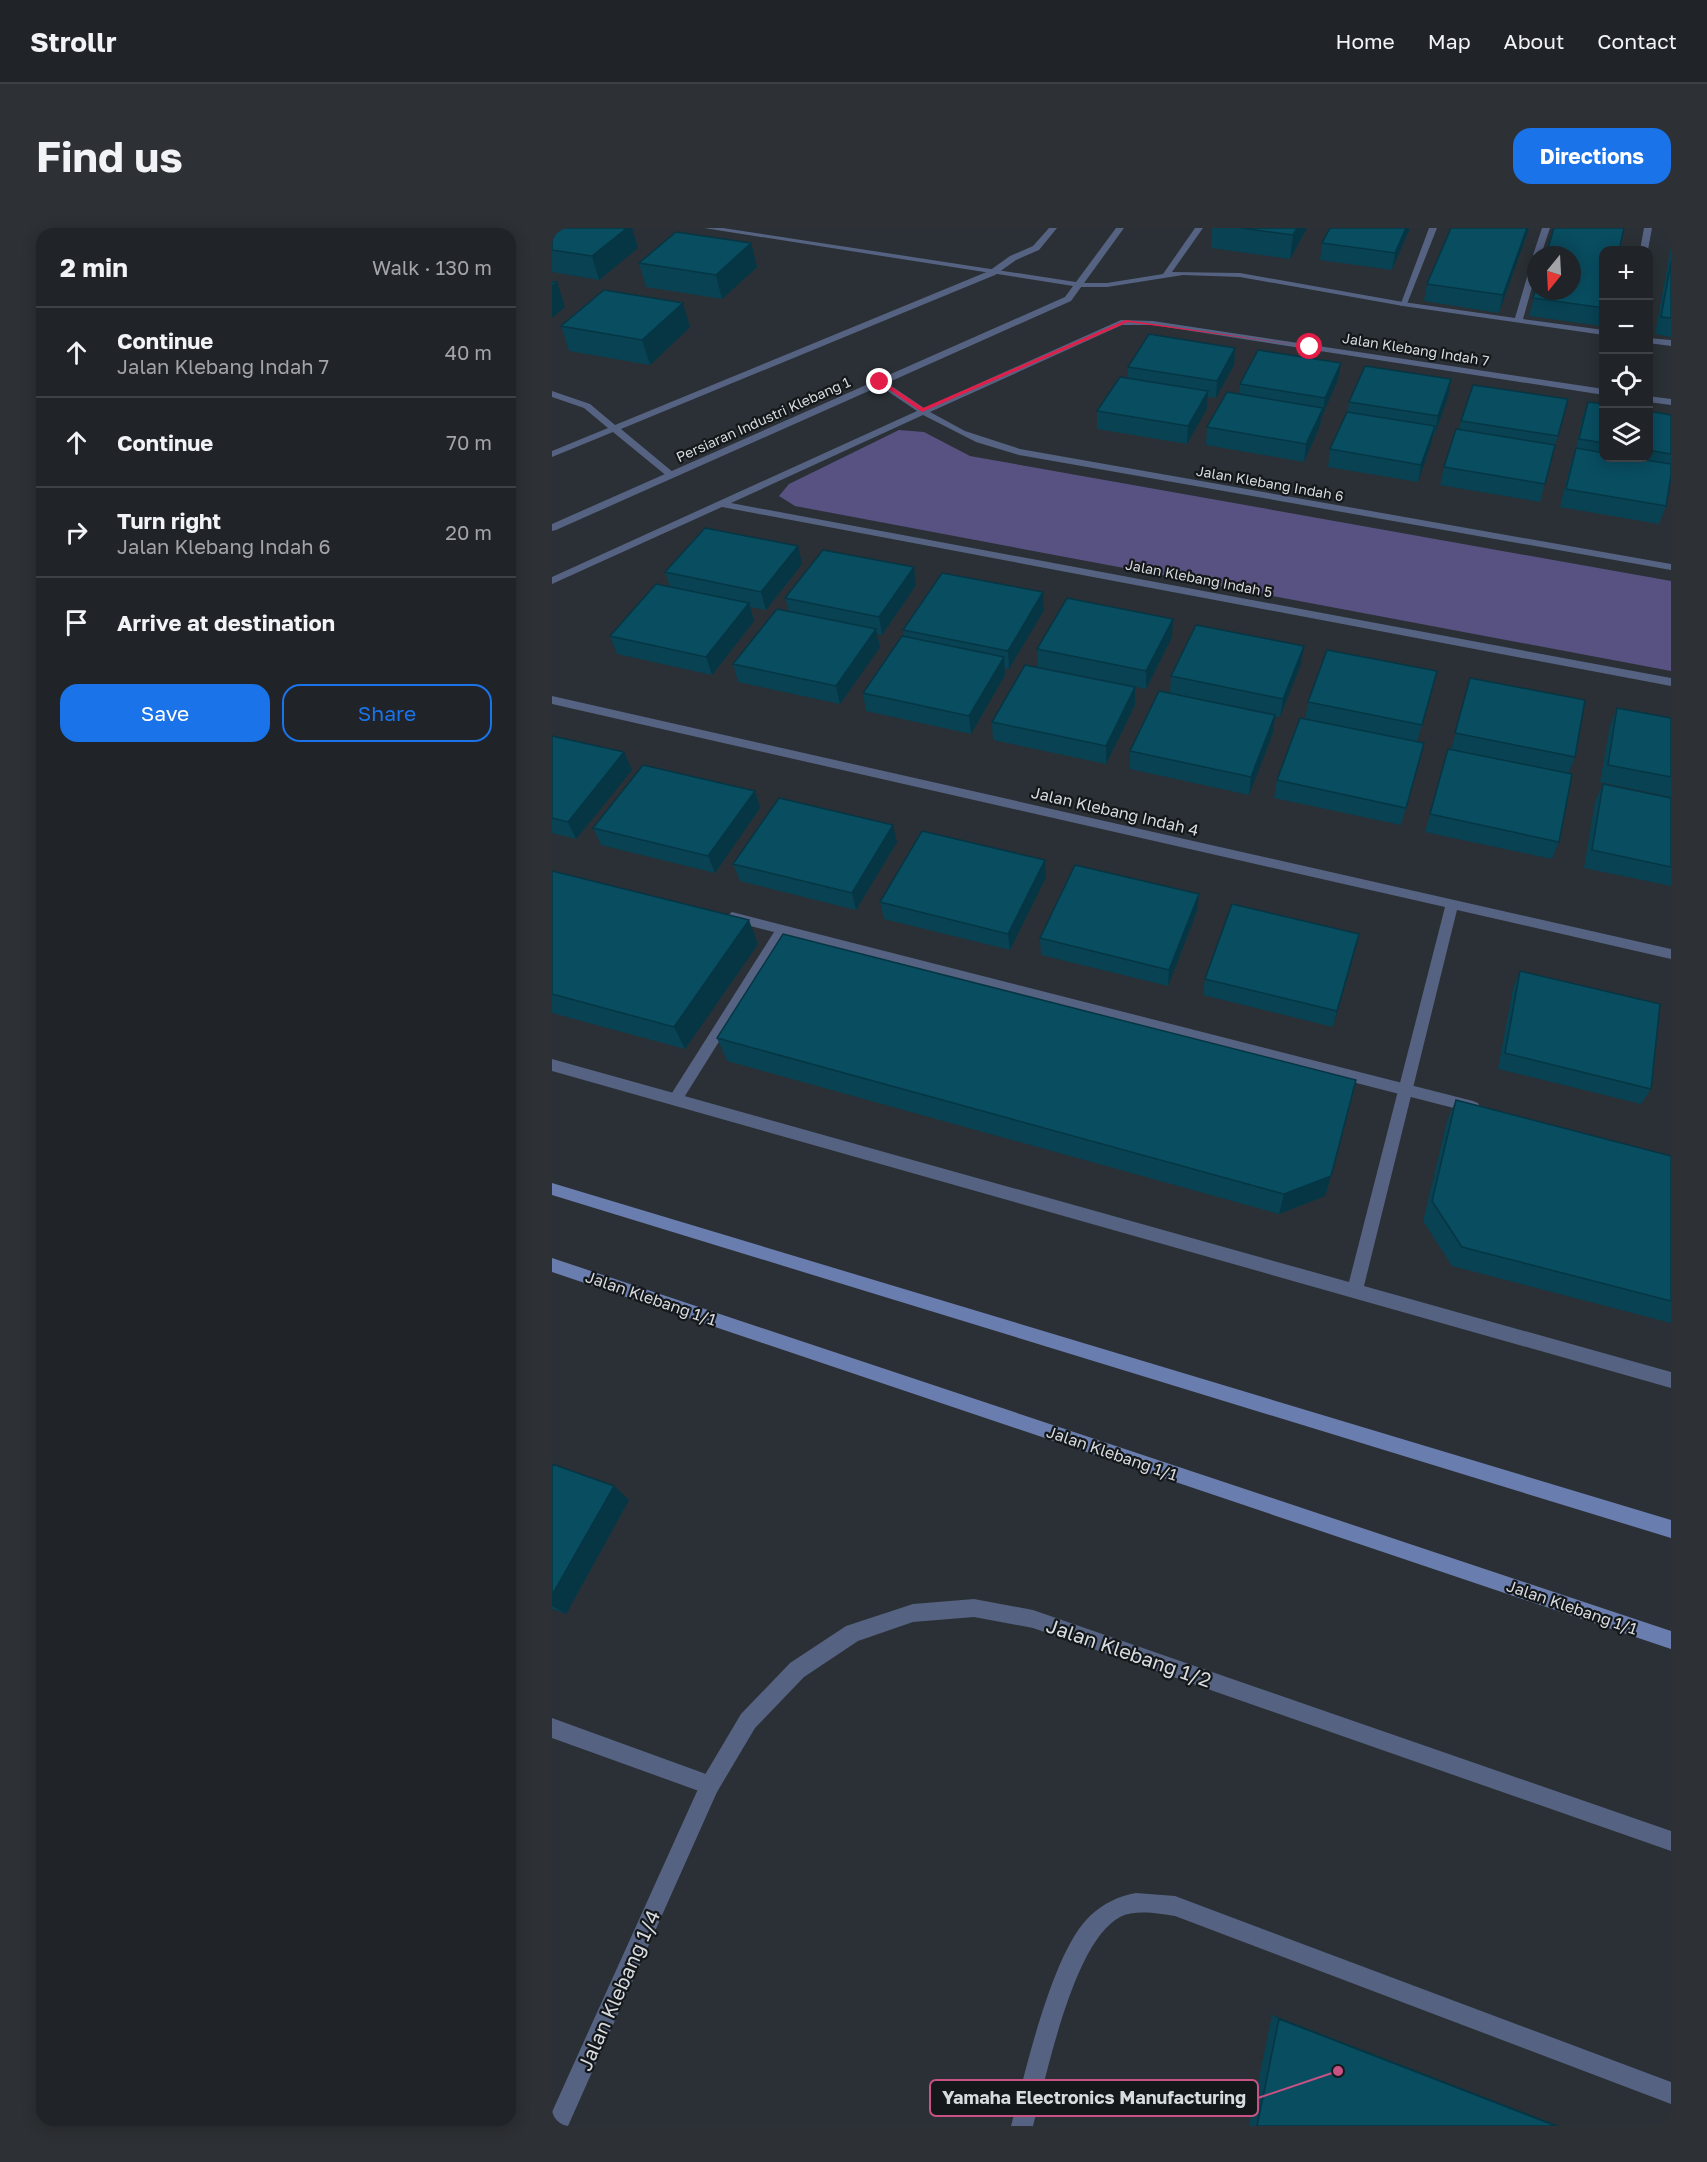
<!DOCTYPE html>
<meta charset="utf-8">
<style>
body{margin:0;font-family:"Golos Text",sans-serif;background:#2d3034;color:#f1f3f6}
.controls{position:absolute;right:18px;top:18px;display:grid;overflow:hidden;border-radius:12px;box-shadow:0 3px 15px #0003}
.controls button{width:54px;height:54px;display:grid;place-items:center;padding:0;border:0;border-bottom:2px solid #3d4145;background:#202428;color:#f1f3f6;font:30px sans-serif}
.compass{position:absolute;left:975px;top:18px;width:54px;height:54px;border-radius:50%;background:#202428;box-shadow:0 3px 15px #0003;rotate:198deg}
.stop{position:absolute;width:18px;height:18px;margin:-14px;border:4px solid #e11d48;border-radius:50%;background:#fff}
.stop.end{background:#e11d48;border-color:#fff;box-shadow:0 2px 6px #0008}
.list{margin:0;padding:0;list-style:none}
h2{display:flex;justify-content:space-between;align-items:center;height:78px;margin:0;padding:0 24px;font-size:26px}
h2 small{font-size:20px;font-weight:400;color:#a2a4a8}
.list li{display:grid;grid-template-columns:39px 1fr auto;gap:18px;align-items:center;box-sizing:border-box;height:90px;padding:0 24px;border-top:2px solid #3d4145}
.list b{display:block;font-size:22px;white-space:nowrap}
.list p{margin:0;font-size:20px;white-space:nowrap;color:#a2a4a8}
.list em{font-size:20px;font-style:normal;color:#a2a4a8}
.actions{display:flex;gap:12px;padding:18px 24px}
.actions a{flex:1;padding:14px 0;border:2px solid #1a73e8;border-radius:18px;text-align:center;font-size:21px;color:#1a73e8}
.actions .main{background:#1a73e8;color:#fff}
.icon{flex:none;width:33px;height:33px;fill:none;stroke:currentColor;stroke-width:2;stroke-linecap:round;stroke-linejoin:round}
.map{position:relative;flex:none;width:1119px;height:1898px;overflow:hidden;border-radius:18px}
header{display:flex;align-items:center;gap:36px;box-sizing:border-box;height:84px;padding:0 30px;background:#202428;border-bottom:2px solid #3d4145}
header strong{font-size:28px}
nav{display:flex;gap:33px;margin-inline-start:auto;font-size:21px}
.intro{display:flex;align-items:center;justify-content:space-between;box-sizing:border-box;height:144px;padding:0 36px}
h1{margin:0;font-size:42px}
.button{padding:15px 27px;border-radius:18px;background:#1a73e8;color:#fff;font-size:21px;font-weight:700}
main{display:flex;gap:36px;padding:0 36px}
aside{flex:1;background:#202428;border-radius:18px;box-shadow:0 3px 15px #0003}
.map>svg:first-child{display:block}
.green{fill:#585282}
.lines{fill:none;stroke-linecap:round;stroke-linejoin:round}
.lane{fill:#556281;fill-rule:evenodd}
.street{fill:#556281;fill-rule:evenodd}
.secondary{fill:#6a7daf;fill-rule:evenodd}
.wall{fill:#084253}
.shaded-wall{fill:#063644}
.building{fill:#094d61;stroke:#063644;stroke-width:1.5}
.route{fill:#e11d48}
.labels{text-anchor:middle;dominant-baseline:central;stroke-width:4.5;stroke-linejoin:round;paint-order:stroke}
.far-street-label{font-size:14px;fill:#d7dbdf;stroke:#15181a}
.street-label{font-size:16px;fill:#d7dbdf;stroke:#15181a}
.near-street-label{font-size:20px;fill:#d7dbdf;stroke:#15181a}
.leader{fill:none;stroke:#c85283;stroke-width:2}
.callout-dot{fill:#c85283;stroke:#15181a;stroke-width:2}
.callout{fill:#15181a;stroke:#c85283;stroke-width:2}
.callout-label{font-size:18px;text-anchor:middle;font-weight:bold;fill:#d7dbdf}
</style>
<header>
<strong>Strollr</strong>
<nav><a>Home</a><a>Map</a><a>About</a><a>Contact</a></nav>
</header>
<div class="intro"><h1>Find us</h1><a class="button">Directions</a></div>
<main>
<aside>
<h2>2 min<small>Walk · 130 m</small></h2>
<ul class="list">
<li><svg class="icon" aria-label="ahead" viewBox="0 0 24 24"><path d="M12 20V5M6 11l6-6 6 6"/></svg><div><b>Continue</b><p>Jalan Klebang Indah 7</p></div><em>40 m</em></li>
<li><svg class="icon" aria-label="ahead" viewBox="0 0 24 24"><path d="M12 20V5M6 11l6-6 6 6"/></svg><div><b>Continue</b></div><em>70 m</em></li>
<li><svg class="icon" aria-label="right" viewBox="0 0 24 24"><path d="M7 20v-9h11M14 6l5 5-5 5"/></svg><div><b>Turn right</b><p>Jalan Klebang Indah 6</p></div><em>20 m</em></li>
<li><svg class="icon" aria-label="arrive" viewBox="0 0 24 24"><path d="M6 21V4h12l-3 4 3 4H6"/></svg><div><b>Arrive at destination</b></div></li>
</ul>
<div class="actions"><a class="main">Save</a><a>Share</a></div>
</aside>
<div class="map">
<svg width="1119" height="1898" viewBox="0 0 1119 1898">
<rect width="100%" height="100%" fill="#2a3035"/>
<path class="green" d="M 347,202 L 372,204 L 418,228 L 1119,353 L 1119,443 L 243,278 L 227,268 L 237,256 Z"/>
<g class="lines">
<path class="lane" d="M 497,0 L 505,0 L 487,22 L 464,32 L 443,47 L 69,201 L 122,245 L 122,249 L 116,249 L 61,204 L 0,229 L 0,223 L 56,200 L 32,180 L 0,169 L 0,163 L 38,176 L 63,197 L 437,43 L 458,28 L 481,18 Z
M 643,0 L 651,0 L 620,44 L 688,45 L 851,74 L 963,90 L 980,32 L 984,30 L 984,45 L 971,91 L 1052,102 L 1052,107 L 851,78 L 688,49 L 631,47 L 555,59 L 527,59 L 523,57 L 527,55 L 555,55 L 611,46 Z
M 990,0 L 998,0 L 989,27 L 984,27 L 984,29 L 981,27 Z
M 1096,110 L 1119,112 L 1119,118 L 1096,115 Z
M 180,684 L 921,873 L 926,875 L 928,879 L 926,883 L 921,885 L 233,708 L 128,876 L 118,876 L 116,872 L 118,868 L 222,704 L 175,692 L 174,689 Z
M 0,1490 L 165,1550 L 168,1557 L 165,1564 L 158,1567 L 0,1510 Z
M 584,1665 L 623,1668 L 1119,1854 L 1119,1876 L 623,1688 C 607,1686 584,1681 568,1689 C 521,1714 495,1847 481,1898 L 459,1898 C 473,1846 500,1722 539,1687 C 552,1675 567,1668 584,1665 Z"/>
<path class="street" d="M 152,0 L 171,0 L 524,54 L 564,0 L 572,0 L 519,73 L 335,155 L 372,180 L 569,92 L 601,93 L 1052,161 L 1052,167 L 601,97 L 570,97 L 378,184 L 413,203 L 468,221 L 1119,336 L 1119,342 L 467,227 L 424,214 L 371,187 L 179,275 L 1119,450 L 1119,458 L 170,279 L 0,356 L 0,349 L 365,183 L 328,158 L 4,302 L 0,303 L 0,296 L 513,69 L 521,58 Z
M 877,0 L 885,0 L 855,76 L 848,78 Z
M 1092,0 L 1100,0 L 1096,22 L 1088,22 Z
M 1096,168 L 1119,171 L 1119,177 L 1096,174 Z
M 0,468 L 1119,721 L 1119,731 L 905,682 L 812,1058 L 1119,1144 L 1119,1160 L 0,843 L 0,831 L 797,1054 L 893,679 L 0,476 Z
M 422,1371 L 481,1382 L 1119,1603 L 1119,1623 L 481,1400 L 422,1389 L 361,1394 L 306,1413 L 252,1449 L 203,1500 L 165,1564 L 16,1898 L 0,1898 L 0,1884 L 151,1550 L 189,1486 L 238,1435 L 294,1398 L 361,1376 Z"/>
<path class="secondary" d="M 0,955 L 1119,1292 L 1119,1310 L 0,967 Z
M 0,1030 L 1119,1403 L 1119,1421 L 0,1044 Z"/>
</g>
<path class="wall" d="M 0,0 L 80,0 L 86,20 L 47,52 L 0,44 Z
M 660,0 L 755,0 L 738,31 L 659,20 Z
M 778,0 L 858,0 L 840,42 L 768,32 L 770,15 Z
M 899,0 L 977,0 L 947,85 L 872,73 L 875,56 Z
M 199,15 L 205,39 L 170,71 L 94,59 L 87,35 Z
M 1119,19 L 1119,109 L 1103,106 Z
M 1052,22 L 1052,88 L 1049,98 L 977,88 L 984,61 Z
M 9,98 L 138,99 L 98,137 L 17,123 Z
M 683,120 L 682,137 L 664,170 L 656,169 L 655,180 L 635,216 L 545,201 L 545,183 L 576,150 L 576,139 Z
M 899,151 L 896,169 L 883,206 L 881,206 L 879,216 L 866,254 L 776,239 L 778,221 L 796,184 L 797,174 Z
M 786,152 L 770,188 L 768,198 L 752,234 L 654,217 L 655,199 L 687,166 L 688,156 Z
M 1036,174 L 1052,176 L 1052,230 L 1096,230 L 1096,183 L 1119,187 L 1119,247 L 1114,278 L 1107,296 L 1008,279 L 1018,238 L 1024,220 L 1030,191 Z
M 909,193 L 1006,208 L 1000,226 L 988,274 L 888,257 L 892,239 L 907,202 Z
M 250,336 L 214,382 L 198,379 L 202,393 L 160,447 L 65,426 L 58,408 L 118,359 L 113,344 Z
M 364,357 L 330,407 L 325,406 L 328,419 L 288,476 L 186,454 L 181,436 L 237,383 L 233,370 Z
M 491,364 L 492,382 L 457,441 L 453,440 L 453,447 L 419,506 L 314,483 L 311,465 L 352,409 L 351,402 Z
M 620,409 L 594,461 L 486,439 L 485,421 Z
M 749,436 L 728,489 L 723,488 L 721,505 L 697,567 L 578,541 L 578,523 L 618,465 L 619,448 Z
M 885,443 L 865,514 L 872,515 L 849,597 L 722,570 L 725,552 L 753,491 L 756,474 Z
M 918,450 L 1023,529 L 1016,546 L 1007,614 L 1000,631 L 873,604 L 896,521 L 899,522 Z
M 583,477 L 554,536 L 441,512 L 440,494 Z
M 1065,480 L 1119,490 L 1119,569 L 1048,554 L 1058,498 Z
M 0,508 L 80,542 L 24,611 L 0,605 Z
M 1051,556 L 1119,570 L 1119,658 L 1032,640 L 1043,574 Z
M 203,563 L 208,580 L 163,645 L 49,617 L 41,600 Z
M 345,614 L 304,682 L 188,653 L 181,636 Z
M 493,632 L 494,649 L 458,722 L 332,691 L 328,674 Z
M 0,643 L 206,716 L 133,821 L 0,785 Z
M 645,683 L 616,758 L 489,727 L 488,710 Z
M 807,706 L 781,799 L 651,767 L 653,751 Z
M 968,743 L 1099,861 L 1089,876 L 946,841 L 961,760 Z
M 165,810 L 779,948 L 773,968 L 727,986 L 175,833 Z
M 904,872 L 1119,928 L 1119,1095 L 900,1038 L 871,993 L 895,893 Z
M 0,1236 L 62,1258 L 77,1272 L 14,1386 L 0,1381 Z
M 720,1787 L 1007,1898 L 697,1898 Z"/>
<path class="shaded-wall" d="M 75,0 L 80,0 L 86,20 L 47,52 L 40,28 Z
M 745,0 L 755,0 L 738,31 L 741,7 Z
M 854,0 L 858,0 L 840,42 L 843,25 Z
M 975,0 L 977,0 L 947,85 L 951,67 Z
M 199,15 L 205,39 L 170,71 L 164,47 Z
M 5,54 L 13,79 L 0,90 L 0,59 Z
M 131,75 L 138,99 L 98,137 L 90,112 Z
M 683,120 L 682,137 L 664,170 L 665,153 Z
M 789,135 L 786,152 L 770,188 L 773,170 Z
M 899,151 L 896,169 L 883,206 L 886,188 Z
M 656,163 L 655,180 L 635,216 L 636,198 Z
M 771,180 L 768,198 L 752,234 L 754,216 Z
M 883,198 L 879,216 L 866,254 L 869,237 Z
M 246,318 L 250,336 L 214,382 L 209,364 Z
M 362,339 L 364,357 L 330,407 L 327,389 Z
M 491,364 L 492,382 L 457,441 L 456,423 Z
M 197,375 L 202,393 L 160,447 L 154,429 Z
M 621,391 L 620,409 L 594,461 L 594,443 Z
M 324,401 L 328,419 L 288,476 L 284,458 Z
M 752,418 L 749,436 L 728,489 L 731,471 Z
M 452,429 L 453,447 L 419,506 L 417,488 Z
M 583,459 L 583,477 L 554,536 L 554,518 Z
M 723,487 L 721,505 L 697,567 L 699,549 Z
M 72,524 L 80,542 L 24,611 L 16,594 Z
M 203,563 L 208,580 L 163,645 L 156,628 Z
M 341,597 L 345,614 L 304,682 L 300,665 Z
M 493,632 L 494,649 L 458,722 L 456,706 Z
M 647,666 L 645,683 L 616,758 L 617,742 Z
M 197,692 L 206,716 L 133,821 L 122,799 Z
M 807,706 L 803,723 L 781,799 L 785,783 Z
M 779,948 L 773,968 L 727,986 L 732,966 Z
M 62,1258 L 77,1272 L 14,1386 L 0,1378 L 0,1367 Z
M 720,1787 L 1007,1898 L 1004,1898 L 727,1791 Z"/>
<path class="building" d="M 0,0 L 75,0 L 40,28 L 0,22 Z
M 689,0 L 745,0 L 741,7 Z
M 778,0 L 854,0 L 843,25 L 770,15 Z
M 899,0 L 975,0 L 951,67 L 875,56 Z
M 1002,0 L 1072,0 L 1067,22 L 1052,22 L 1052,80 L 981,70 L 984,61 L 984,63 L 1020,63 L 1020,27 L 994,27 Z
M 124,4 L 199,15 L 164,47 L 87,35 Z
M 1119,34 L 1119,90 L 1109,89 Z
M 0,54 L 5,54 L 0,59 Z
M 52,62 L 131,75 L 90,112 L 9,98 Z
M 597,106 L 683,120 L 665,153 L 576,139 Z
M 706,122 L 789,135 L 773,170 L 688,156 Z
M 813,138 L 899,151 L 886,188 L 797,174 Z
M 568,149 L 656,163 L 636,198 L 545,183 Z
M 921,157 L 1016,171 L 1006,208 L 909,193 Z
M 675,164 L 771,180 L 754,216 L 655,199 Z
M 1036,174 L 1052,176 L 1052,215 L 1027,211 Z
M 1096,183 L 1119,187 L 1119,226 L 1096,222 Z
M 795,184 L 883,198 L 869,237 L 778,221 Z
M 904,201 L 1003,217 L 993,256 L 892,239 Z
M 1024,220 L 1052,225 L 1052,230 L 1081,230 L 1119,236 L 1119,247 L 1114,278 L 1014,261 Z
M 153,300 L 246,318 L 209,364 L 113,344 Z
M 271,322 L 362,339 L 327,389 L 233,370 Z
M 390,345 L 491,364 L 456,423 L 351,402 Z
M 104,356 L 197,375 L 154,429 L 58,408 Z
M 515,370 L 621,391 L 594,443 L 485,421 Z
M 225,381 L 324,401 L 284,458 L 181,436 Z
M 644,397 L 752,418 L 731,471 L 619,448 Z
M 350,408 L 452,429 L 417,488 L 311,465 Z
M 775,422 L 885,443 L 870,497 L 756,474 Z
M 473,437 L 583,459 L 554,518 L 440,494 Z
M 918,450 L 1033,472 L 1023,529 L 903,505 Z
M 607,463 L 723,487 L 699,549 L 578,523 Z
M 1065,480 L 1119,490 L 1119,549 L 1056,537 Z
M 748,490 L 872,515 L 854,580 L 725,552 Z
M 0,508 L 72,524 L 16,594 L 0,590 Z
M 896,521 L 1020,546 L 1007,614 L 878,586 Z
M 91,537 L 203,563 L 156,628 L 41,600 Z
M 1051,556 L 1119,570 L 1119,639 L 1040,622 Z
M 227,570 L 341,597 L 300,665 L 181,636 Z
M 370,603 L 493,632 L 456,706 L 328,674 Z
M 523,637 L 647,666 L 617,742 L 488,710 Z
M 0,643 L 197,692 L 122,799 L 0,766 Z
M 680,676 L 807,706 L 785,783 L 653,751 Z
M 231,706 L 804,852 L 779,948 L 732,966 L 165,810 Z
M 968,743 L 1108,776 L 1099,861 L 953,825 Z
M 904,872 L 1119,928 L 1119,1073 L 910,1019 L 880,973 Z
M 0,1236 L 62,1258 L 0,1367 Z
M 727,1791 L 1004,1898 L 705,1898 Z"/>
<path class="route" d="M 574,92 L 760,119 L 576,94 L 370,184 L 326,154 L 331,153 L 371,180 Z"/>
<g class="labels">
<g class="far-street-label">
<text transform="translate(864 121) rotate(9)">Jalan Klebang Indah 7</text>
<text transform="translate(211 191) rotate(-24)">Persiaran Industri Klebang 1</text>
<text transform="translate(718 255) rotate(10)">Jalan Klebang Indah 6</text>
<text transform="translate(647 350) rotate(11)">Jalan Klebang Indah 5</text>
</g>
<g class="street-label">
<text transform="translate(563 583) rotate(13)">Jalan Klebang Indah 4</text>
<text transform="translate(99 1070) rotate(19)">Jalan Klebang 1/1</text>
<text transform="translate(560 1225) rotate(19)">Jalan Klebang 1/1</text>
<text transform="translate(1020 1379) rotate(19)">Jalan Klebang 1/1</text>
</g>
<g class="near-street-label">
<text transform="translate(577 1424) rotate(19)">Jalan Klebang 1/2</text>
<text transform="translate(66 1762) rotate(-66)">Jalan Klebang 1/4</text>
</g>
</g>
<path class="leader" d="M786 1843L706 1870"/>
<circle class="callout-dot" cx="786" cy="1843" r="6"/>
<rect class="callout" x="378" y="1852" width="328" height="36" rx="6"/>
<g class="callout-label">
<text x="542" y="1876">Yamaha Electronics Manufacturing</text>
</g>
</svg>
<div class="controls">
<button>+</button>
<button>−</button>
<button><svg class="icon" aria-label="locate" viewBox="0 0 24 24"><circle cx="12" cy="12" r="6"/><path d="M12 2v4M12 18v4M2 12h4M18 12h4"/></svg></button>
<button><svg class="icon" aria-label="layers" viewBox="0 0 24 24"><path d="M12 4l9 5-9 5-9-5zM3 14l9 5 9-5"/></svg></button>
</div>
<svg class="compass" viewBox="-18 -18 36 36"><path d="M0-13l5 13h-10z" fill="#e53935"/><path d="M0 13l5-13h-10z" fill="#a2a4a8"/></svg>
<div class="stop" style="left:758px;top:119px"></div>
<div class="stop end" style="left:328px;top:154px"></div>
</div>
</main>
